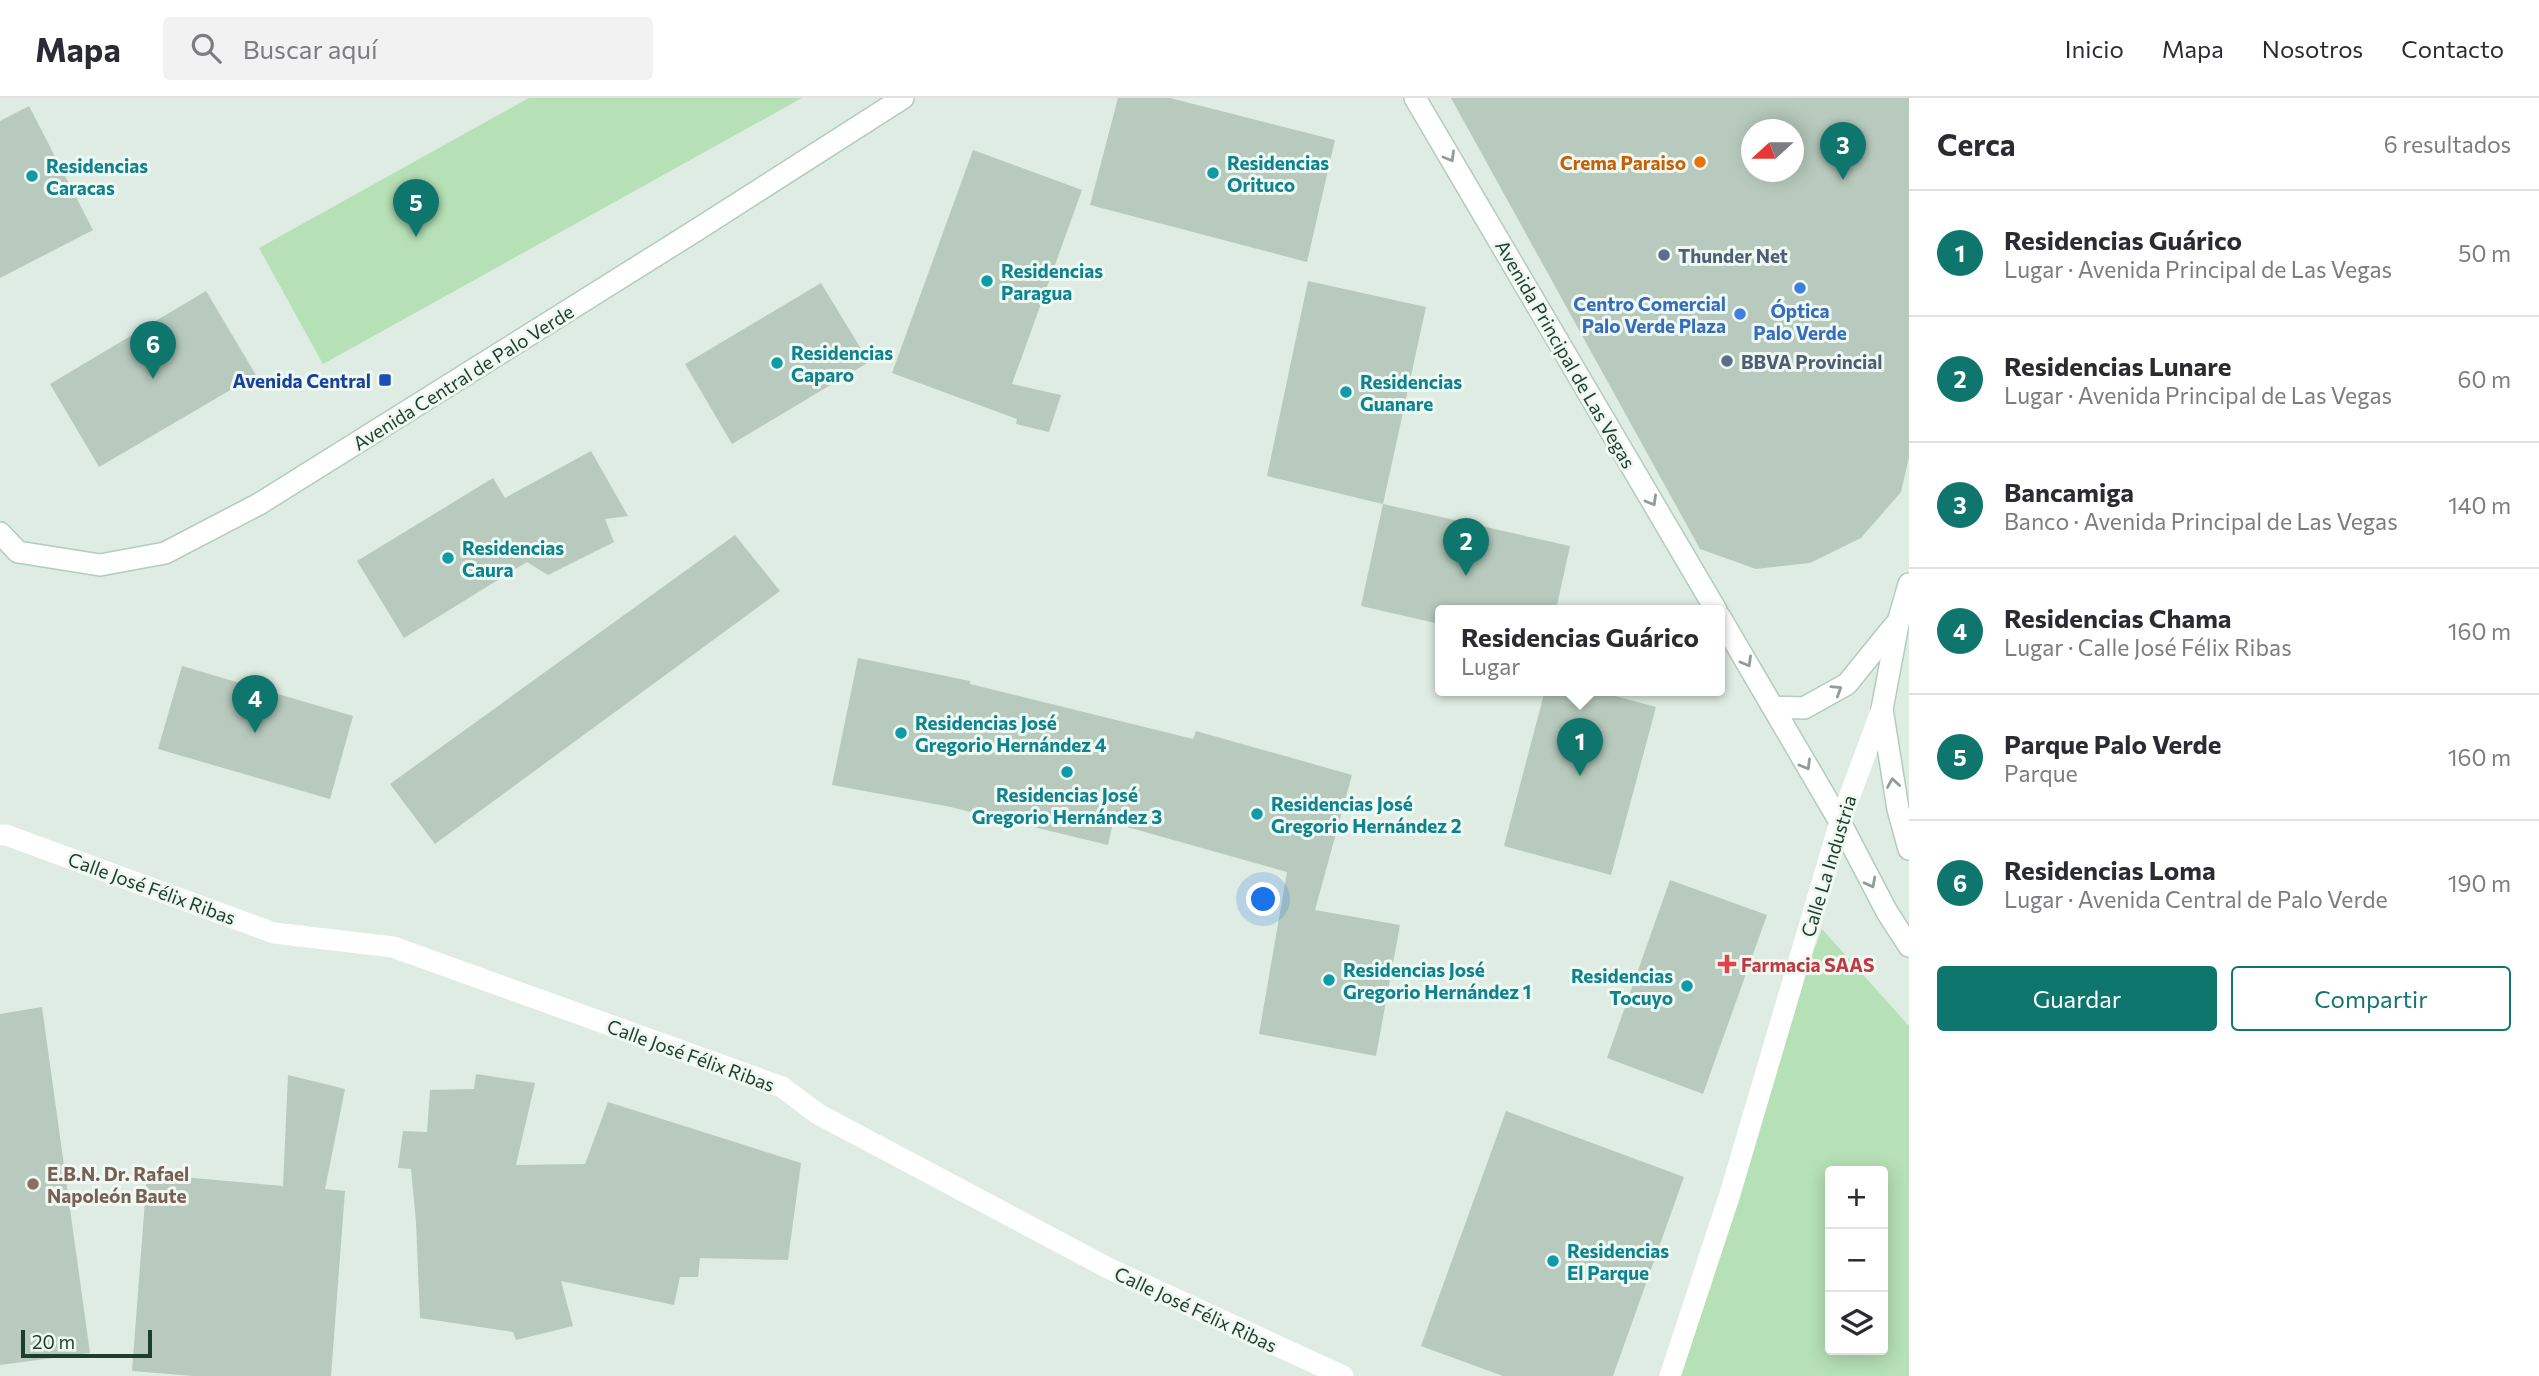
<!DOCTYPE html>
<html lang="es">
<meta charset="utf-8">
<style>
body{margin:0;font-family:Commissioner,sans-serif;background:#f2f2f3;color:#2b2b33}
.controls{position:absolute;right:21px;bottom:21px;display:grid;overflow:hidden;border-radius:7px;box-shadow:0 4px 18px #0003}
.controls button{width:63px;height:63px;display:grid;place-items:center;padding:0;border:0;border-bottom:2px solid #e1e1e2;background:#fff;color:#2b2b33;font:35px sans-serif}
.compass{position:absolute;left:1741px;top:21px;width:63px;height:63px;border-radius:50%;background:#fff;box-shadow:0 4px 18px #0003;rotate:249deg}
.scale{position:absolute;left:21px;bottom:18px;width:131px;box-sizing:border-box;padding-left:7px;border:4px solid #1e3e2c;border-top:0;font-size:19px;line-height:24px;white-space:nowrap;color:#1e3e2c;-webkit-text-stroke:5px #f0f8f2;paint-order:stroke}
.you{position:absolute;left:1264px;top:802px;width:24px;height:24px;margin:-18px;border:5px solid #fff;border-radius:50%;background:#1a73e8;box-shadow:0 0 0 10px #1a73e833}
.badge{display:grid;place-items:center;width:46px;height:46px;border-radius:50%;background:#0f766e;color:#fff;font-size:23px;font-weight:700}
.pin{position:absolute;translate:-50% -58px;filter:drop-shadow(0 2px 4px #0008)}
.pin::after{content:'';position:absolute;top:37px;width:24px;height:21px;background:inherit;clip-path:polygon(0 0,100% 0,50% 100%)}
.popup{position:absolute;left:1435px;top:507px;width:290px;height:91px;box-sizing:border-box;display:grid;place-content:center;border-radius:7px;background:#fff;filter:drop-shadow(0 2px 5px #0005);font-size:23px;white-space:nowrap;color:#7c7c81}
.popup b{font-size:26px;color:#2b2b33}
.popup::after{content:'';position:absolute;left:50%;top:100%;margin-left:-14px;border:14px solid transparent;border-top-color:#fff}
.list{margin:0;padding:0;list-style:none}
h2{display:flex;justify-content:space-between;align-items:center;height:91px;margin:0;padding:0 28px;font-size:30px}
h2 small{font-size:23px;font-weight:400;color:#7c7c81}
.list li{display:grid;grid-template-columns:46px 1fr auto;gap:21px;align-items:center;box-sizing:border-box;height:126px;padding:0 28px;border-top:2px solid #e1e1e2}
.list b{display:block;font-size:26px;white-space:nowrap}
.list p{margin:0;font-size:23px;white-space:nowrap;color:#7c7c81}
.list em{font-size:23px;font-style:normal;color:#7c7c81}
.actions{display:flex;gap:14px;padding:21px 28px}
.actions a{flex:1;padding:16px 0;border:2px solid #0f766e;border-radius:7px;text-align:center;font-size:24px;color:#0f766e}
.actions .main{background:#0f766e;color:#fff}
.icon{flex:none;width:38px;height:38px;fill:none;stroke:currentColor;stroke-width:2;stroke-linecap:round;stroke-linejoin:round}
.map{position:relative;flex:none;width:1909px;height:1278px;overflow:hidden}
header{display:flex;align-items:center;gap:42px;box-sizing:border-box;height:98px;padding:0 35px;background:#fff;border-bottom:2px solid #e1e1e2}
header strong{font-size:33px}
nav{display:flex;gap:38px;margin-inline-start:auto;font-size:24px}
.search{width:490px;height:63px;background:#f2f2f3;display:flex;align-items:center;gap:18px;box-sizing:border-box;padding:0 24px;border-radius:7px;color:#7c7c81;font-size:26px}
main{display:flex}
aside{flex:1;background:#fff}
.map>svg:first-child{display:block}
.green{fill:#b6e0b5;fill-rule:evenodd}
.building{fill:#b7cabd;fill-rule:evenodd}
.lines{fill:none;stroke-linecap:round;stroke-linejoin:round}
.secondary-casing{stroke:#b1cdbb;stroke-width:24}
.street{stroke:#fff;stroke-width:21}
.secondary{stroke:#fff;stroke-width:21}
.oneway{stroke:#8e9e96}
.food-dot{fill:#e8710a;stroke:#f0f8f2;stroke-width:2.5}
.culture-dot{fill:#0f9aa8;stroke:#f0f8f2;stroke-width:2.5}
.service-dot{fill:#5c6f8a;stroke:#f0f8f2;stroke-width:2.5}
.shop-dot{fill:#3f7fe0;stroke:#f0f8f2;stroke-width:2.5}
.transit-dot{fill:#1a4fb4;stroke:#f0f8f2;stroke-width:2.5}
.health-dot{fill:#e0444e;stroke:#f0f8f2;stroke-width:2.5}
.education-dot{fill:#8d6e63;stroke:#f0f8f2;stroke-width:2.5}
.labels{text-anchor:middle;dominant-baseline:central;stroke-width:6;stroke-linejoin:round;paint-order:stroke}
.culture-label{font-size:19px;font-weight:bold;fill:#0d838f;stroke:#f0f8f2;text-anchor:start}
.food-label{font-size:19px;font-weight:bold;fill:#c56008;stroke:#f0f8f2;text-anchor:end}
.service-label{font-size:19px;font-weight:bold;fill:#4e5e75;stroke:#f0f8f2;text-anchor:start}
.shop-label{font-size:19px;font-weight:bold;fill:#366cbe;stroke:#f0f8f2;text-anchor:end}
.street-label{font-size:19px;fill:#1e3e2c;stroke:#f0f8f2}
.transit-label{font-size:19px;font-weight:bold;fill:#164399;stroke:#f0f8f2;text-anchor:end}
.health-label{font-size:19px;font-weight:bold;fill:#be3a42;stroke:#f0f8f2;text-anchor:start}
.education-label{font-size:19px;font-weight:bold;fill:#785e54;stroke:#f0f8f2;text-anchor:start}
</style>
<header>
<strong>Mapa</strong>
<div class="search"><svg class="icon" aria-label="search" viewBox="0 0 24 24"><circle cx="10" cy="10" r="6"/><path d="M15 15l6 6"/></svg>Buscar aquí</div>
<nav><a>Inicio</a><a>Mapa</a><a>Nosotros</a><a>Contacto</a></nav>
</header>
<main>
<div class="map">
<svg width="1909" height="1278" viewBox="0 0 1909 1278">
<rect width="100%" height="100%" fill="#dfece3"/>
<path class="green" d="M 529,0 L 802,0 L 323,266 L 259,150 Z
M 1822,831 L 1909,928 L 1909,1278 L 1670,1278 L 1744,1036 ZM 1830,1073 L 1883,1073 L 1883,1252 L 1830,1252 Z"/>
<path class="building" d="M 1118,0 L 1170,0 L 1335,42 L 1307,164 L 1090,107 Z
M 1451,0 L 1909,0 L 1909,359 L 1901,394 L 1861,440 L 1810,465 L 1756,471 L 1700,451 ZM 1752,32 L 1794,32 L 1794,74 L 1752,74 Z
M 29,8 L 93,132 L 0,180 L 0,23 Z
M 973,52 L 1082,92 L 1012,286 L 1061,297 L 1049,334 L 1016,326 L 1017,321 L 892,275 Z
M 1308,183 L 1426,209 L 1383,406 L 1267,378 Z
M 821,185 L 869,264 L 732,346 L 685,266 Z
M 206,193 L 256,277 L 99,369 L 50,286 Z
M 591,353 L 628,418 L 605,421 L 614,444 L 548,477 L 527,464 L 404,540 L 357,463 L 493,380 L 505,400 Z
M 1383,406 L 1570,448 L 1556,512 L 1440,512 L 1440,526 L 1361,508 Z
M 735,437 L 780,493 L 435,746 L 390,686 Z
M 858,560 L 970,583 L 970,586 L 1193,641 L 1196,633 L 1352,677 L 1315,812 L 1400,827 L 1376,958 L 1259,936 L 1287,774 L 1113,725 L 1108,747 L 946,708 L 832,687 Z
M 182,568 L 353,618 L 330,701 L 158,651 Z
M 1545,592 L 1593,592 L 1656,609 L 1611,777 L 1504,748 Z
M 1670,782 L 1767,817 L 1703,996 L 1607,960 Z
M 42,909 L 90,1255 L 0,1267 L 0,916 Z
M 476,976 L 535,985 L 516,1067 L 585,1066 L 608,1004 L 801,1065 L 788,1162 L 700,1160 L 698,1179 L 680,1179 L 674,1207 L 561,1183 L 573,1228 L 516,1242 L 513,1234 L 420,1220 L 416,1124 L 411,1071 L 398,1070 L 403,1033 L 427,1034 L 430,992 L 474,991 Z
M 288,977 L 345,991 L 325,1091 L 345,1093 L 331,1278 L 194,1278 L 132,1273 L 147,1076 L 283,1088 Z
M 1506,1013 L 1684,1079 L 1613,1278 L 1503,1278 L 1421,1248 Z"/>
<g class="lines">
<defs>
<path id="secondary" d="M 1415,0 L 1716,512
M 0,435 L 18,454 L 100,467 L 165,455 L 259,406 L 695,133 L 903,0
M 1909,486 L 1899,521 L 1882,611 L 1898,711 L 1909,751
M 1720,519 L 1840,724 L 1887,814 L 1909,848
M 1773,609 L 1804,610 L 1847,586 L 1894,528"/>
</defs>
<use href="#secondary" class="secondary-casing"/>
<path class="street" d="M 0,737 L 6,737 L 274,835 L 393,849 L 782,989 L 818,1016 L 1108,1170 L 1343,1278
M 1670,1278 L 1730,1096 L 1840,724 L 1882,611"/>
<use href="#secondary" class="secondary"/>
</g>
<defs><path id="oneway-chevron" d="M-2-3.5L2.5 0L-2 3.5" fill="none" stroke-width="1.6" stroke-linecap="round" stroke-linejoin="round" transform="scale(1.75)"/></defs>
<g class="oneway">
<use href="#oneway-chevron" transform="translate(1450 59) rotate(60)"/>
<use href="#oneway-chevron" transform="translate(1652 403) rotate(60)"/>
<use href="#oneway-chevron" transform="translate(1747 564) rotate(60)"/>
<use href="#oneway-chevron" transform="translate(1837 592) rotate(-32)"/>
<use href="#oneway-chevron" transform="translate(1806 667) rotate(60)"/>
<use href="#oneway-chevron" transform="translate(1893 685) rotate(-99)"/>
<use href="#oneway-chevron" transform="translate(1871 785) rotate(62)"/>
</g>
<circle class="food-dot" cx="1700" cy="64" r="7"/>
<g class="culture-dot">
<circle cx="1213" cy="75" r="7"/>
<circle cx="32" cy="78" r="7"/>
<circle cx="987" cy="183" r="7"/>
<circle cx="777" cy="265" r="7"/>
<circle cx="1346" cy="294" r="7"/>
<circle cx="448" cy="460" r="7"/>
<circle cx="901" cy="635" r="7"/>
<circle cx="1067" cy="674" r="7"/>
<circle cx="1257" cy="716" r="7"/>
<circle cx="1329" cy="882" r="7"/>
<circle cx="1687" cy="888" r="7"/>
<circle cx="1553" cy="1163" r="7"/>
</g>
<g class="service-dot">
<circle cx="1664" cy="157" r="7"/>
<circle cx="1727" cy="263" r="7"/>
</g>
<g class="shop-dot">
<circle cx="1800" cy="190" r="7"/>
<circle cx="1740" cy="216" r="7"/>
</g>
<rect class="transit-dot" x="378" y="275" width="14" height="14" rx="3.5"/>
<path class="health-dot" d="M1723.5 855.5h7v7h7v7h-7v7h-7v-7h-7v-7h7z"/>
<circle class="education-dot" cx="33" cy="1086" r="7"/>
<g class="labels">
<g class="culture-label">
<text x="1227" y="64">Residencias<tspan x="1227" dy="22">Orituco</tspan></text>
<text x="46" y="67">Residencias<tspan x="46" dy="22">Caracas</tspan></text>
<text x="1001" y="172">Residencias<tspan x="1001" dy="22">Paragua</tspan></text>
<text x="791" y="254">Residencias<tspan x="791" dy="22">Caparo</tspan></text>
<text x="1360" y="283">Residencias<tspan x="1360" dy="22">Guanare</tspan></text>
<text x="462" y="449">Residencias<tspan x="462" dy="22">Caura</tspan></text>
<text x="915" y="624">Residencias José<tspan x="915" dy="22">Gregorio Hernández 4</tspan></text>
<text x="1067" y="696" text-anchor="middle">Residencias José<tspan x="1067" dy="22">Gregorio Hernández 3</tspan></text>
<text x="1271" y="705">Residencias José<tspan x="1271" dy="22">Gregorio Hernández 2</tspan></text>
<text x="1343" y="871">Residencias José<tspan x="1343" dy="22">Gregorio Hernández 1</tspan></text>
<text x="1673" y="877" text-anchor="end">Residencias<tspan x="1673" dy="22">Tocuyo</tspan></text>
<text x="1567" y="1152">Residencias<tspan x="1567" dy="22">El Parque</tspan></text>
</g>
<g class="food-label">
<text x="1686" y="64">Crema Paraiso</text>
</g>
<g class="service-label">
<text x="1678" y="157">Thunder Net</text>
<text x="1741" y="263">BBVA Provincial</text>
</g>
<g class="shop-label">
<text x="1726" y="205">Centro Comercial<tspan x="1726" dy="22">Palo Verde Plaza</tspan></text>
<text x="1800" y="212" text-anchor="middle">Óptica<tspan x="1800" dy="22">Palo Verde</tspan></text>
</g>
<g class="street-label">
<text transform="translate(1566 256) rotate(60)">Avenida Principal de Las Vegas</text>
<text transform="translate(463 279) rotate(-32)">Avenida Central de Palo Verde</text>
<text transform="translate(1828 768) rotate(-73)">Calle La Industria</text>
<text transform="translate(152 790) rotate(20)">Calle José Félix Ribas</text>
<text transform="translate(691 957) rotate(20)">Calle José Félix Ribas</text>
<text transform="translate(1196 1211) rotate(25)">Calle José Félix Ribas</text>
</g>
<g class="transit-label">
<text x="371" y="282">Avenida Central</text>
</g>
<g class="health-label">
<text x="1741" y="866">Farmacia SAAS</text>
</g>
<g class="education-label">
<text x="47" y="1075">E.B.N. Dr. Rafael<tspan x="47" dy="22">Napoleón Baute</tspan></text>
</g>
</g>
</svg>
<div class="controls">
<button>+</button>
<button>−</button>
<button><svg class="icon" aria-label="layers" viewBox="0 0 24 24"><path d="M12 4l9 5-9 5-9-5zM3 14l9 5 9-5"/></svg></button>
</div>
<svg class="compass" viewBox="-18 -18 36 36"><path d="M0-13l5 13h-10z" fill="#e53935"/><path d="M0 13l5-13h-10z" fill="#7c7c81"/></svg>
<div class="scale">20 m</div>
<div class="you"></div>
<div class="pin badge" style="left:1580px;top:678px">1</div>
<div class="popup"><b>Residencias Guárico</b>Lugar</div>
<div class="pin badge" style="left:1466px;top:478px">2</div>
<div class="pin badge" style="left:1843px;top:82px">3</div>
<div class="pin badge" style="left:255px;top:635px">4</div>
<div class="pin badge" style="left:416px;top:139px">5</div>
<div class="pin badge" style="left:153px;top:281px">6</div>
</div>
<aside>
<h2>Cerca<small>6 resultados</small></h2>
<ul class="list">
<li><span class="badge">1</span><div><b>Residencias Guárico</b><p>Lugar · Avenida Principal de Las Vegas</p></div><em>50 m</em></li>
<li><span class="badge">2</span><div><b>Residencias Lunare</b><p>Lugar · Avenida Principal de Las Vegas</p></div><em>60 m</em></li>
<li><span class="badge">3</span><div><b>Bancamiga</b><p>Banco · Avenida Principal de Las Vegas</p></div><em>140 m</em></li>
<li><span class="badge">4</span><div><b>Residencias Chama</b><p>Lugar · Calle José Félix Ribas</p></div><em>160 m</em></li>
<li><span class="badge">5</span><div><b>Parque Palo Verde</b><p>Parque</p></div><em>160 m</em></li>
<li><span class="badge">6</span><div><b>Residencias Loma</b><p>Lugar · Avenida Central de Palo Verde</p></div><em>190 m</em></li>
</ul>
<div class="actions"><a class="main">Guardar</a><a>Compartir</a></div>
</aside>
</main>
